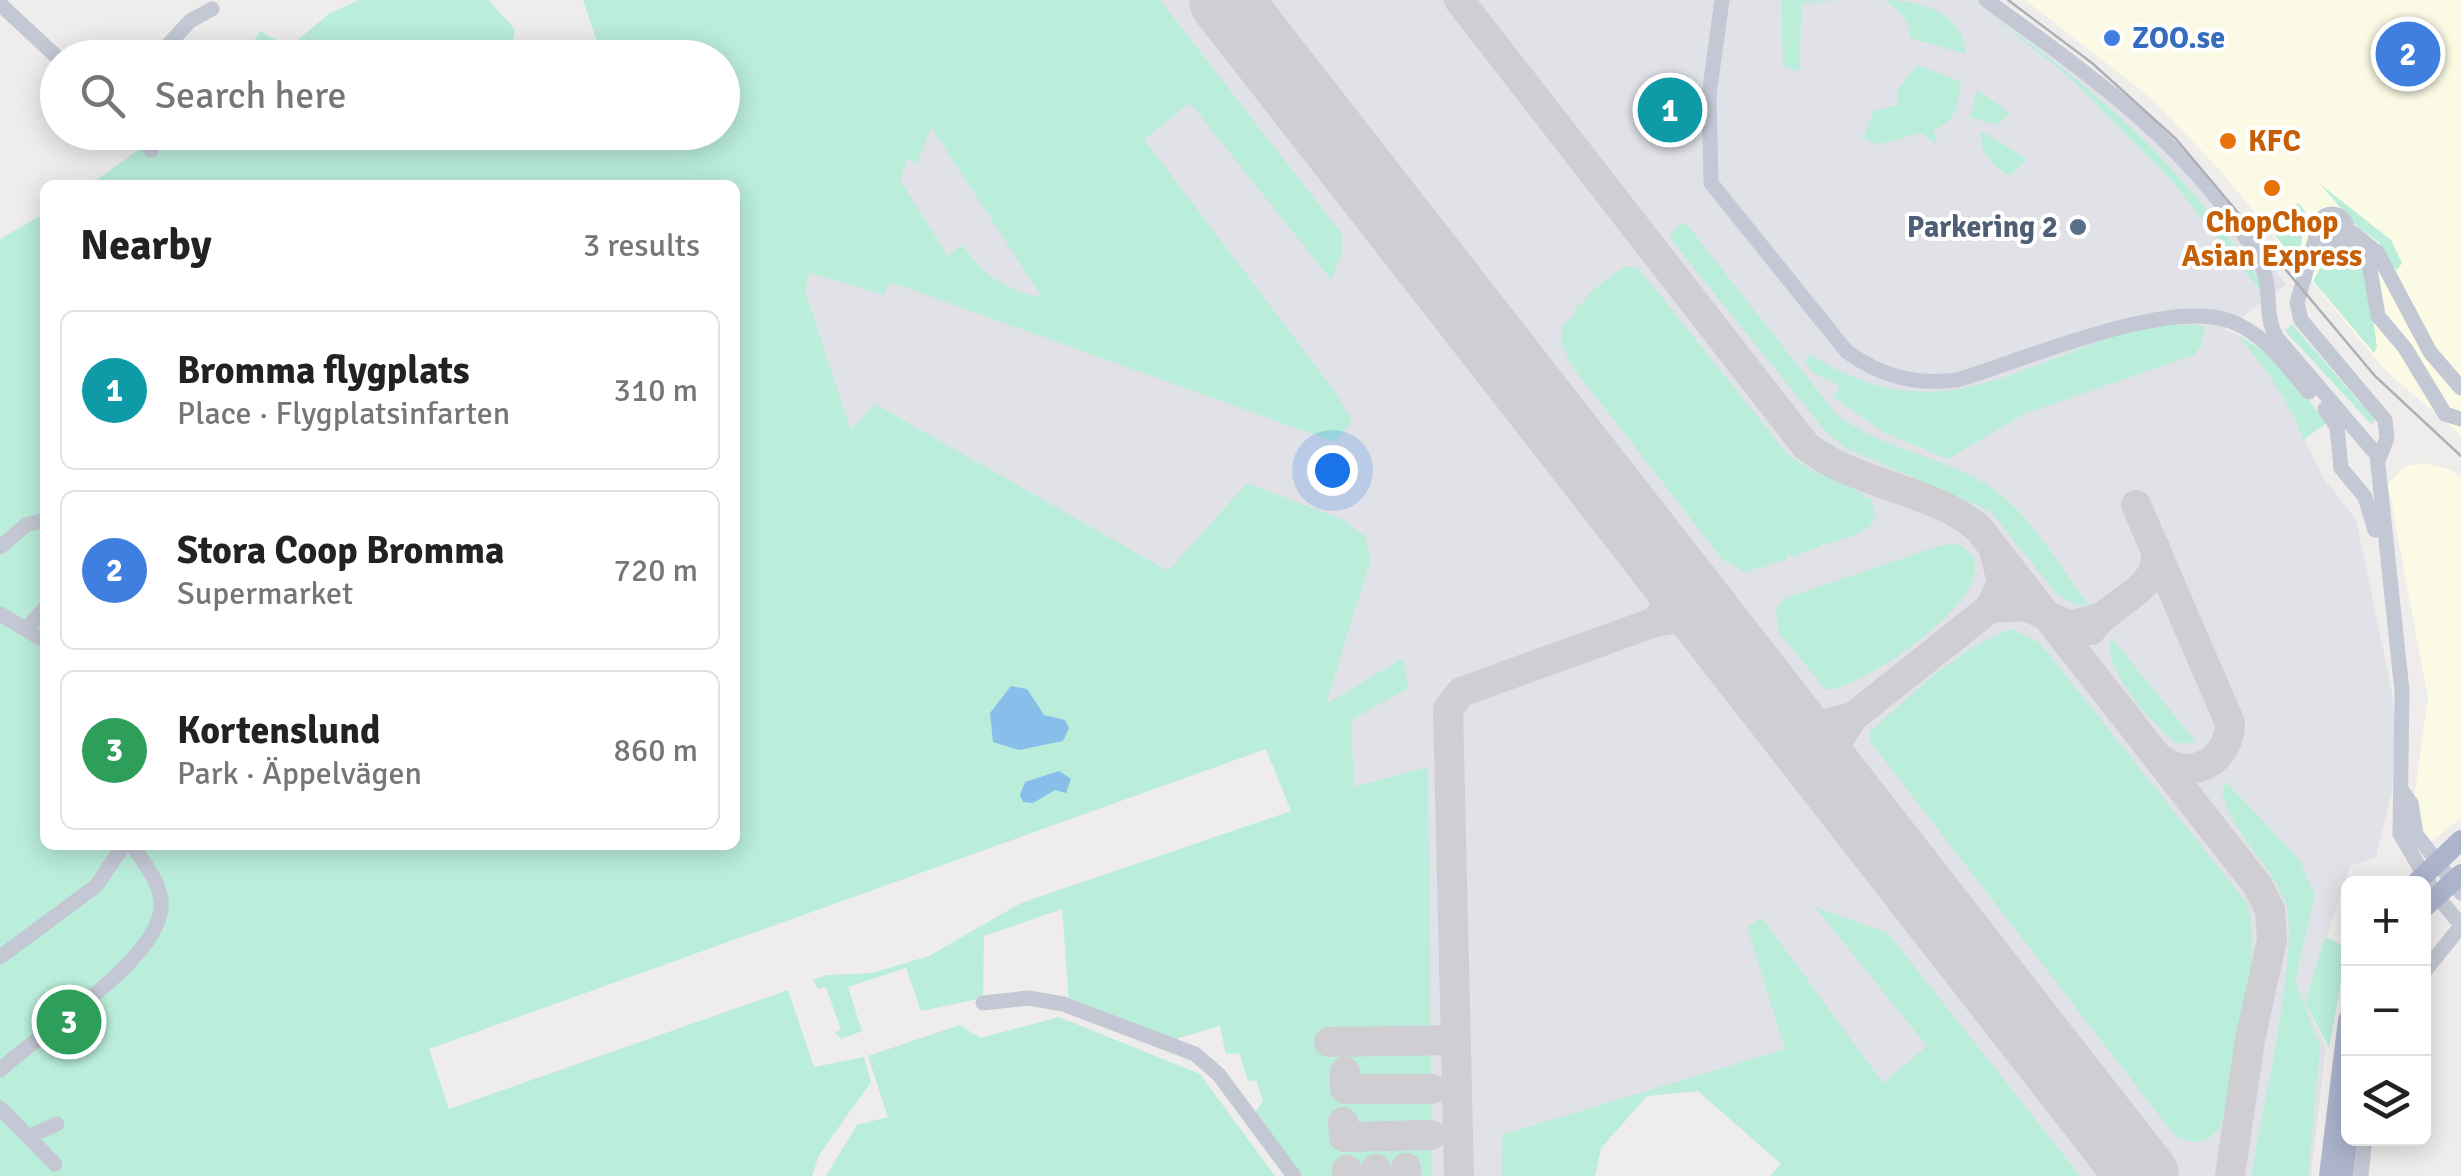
<!DOCTYPE html>
<meta charset="utf-8">
<style>
body{margin:0;font-family:Signika,sans-serif;background:#f6f6f6;color:#222}
.controls{position:absolute;right:30px;bottom:30px;display:grid;overflow:hidden;border-radius:15px;box-shadow:0 5px 25px #0003}
.controls button{width:90px;height:90px;display:grid;place-items:center;padding:0;border:0;border-bottom:2px solid #e0e0e0;background:#fff;color:#222;font:50px sans-serif}
.you{position:absolute;left:1332px;top:470px;width:35px;height:35px;margin:-25px;border:8px solid #fff;border-radius:50%;background:#1a73e8;box-shadow:0 0 0 15px #1a73e833}
.badge{display:grid;place-items:center;width:65px;height:65px;border-radius:50%;background:#0b8043;color:#fff;font-size:32px;font-weight:700}
.pin{position:absolute;translate:-50% -50%;border:5px solid #fff;box-shadow:0 2px 10px #0006}
.list{margin:0;padding:0;list-style:none}
h2{display:flex;justify-content:space-between;align-items:center;height:130px;margin:0;padding:0 40px;font-size:42px}
h2 small{font-size:32px;font-weight:400;color:#767676}
.list li{display:grid;grid-template-columns:65px 1fr auto;gap:30px;align-items:center;box-sizing:border-box;height:160px;margin:0 20px 20px;padding:0 20px;border:2px solid #e0e0e0;border-radius:15px}
.list b{display:block;font-size:38px;white-space:nowrap}
.list p{margin:0;font-size:32px;white-space:nowrap;color:#767676}
.list em{font-size:32px;font-style:normal;color:#767676}
.icon{flex:none;width:55px;height:55px;fill:none;stroke:currentColor;stroke-width:2;stroke-linecap:round;stroke-linejoin:round}
.map{position:relative;flex:none;width:2461px;height:1176px;overflow:hidden}
.search{position:absolute;background:#fff;box-shadow:0 5px 25px #0003;left:40px;top:40px;width:700px;height:110px;display:flex;align-items:center;gap:25px;box-sizing:border-box;padding:0 35px;border-radius:55px;color:#767676;font-size:38px}
.panel{position:absolute;background:#fff;box-shadow:0 5px 25px #0003;left:40px;top:180px;width:700px;height:670px;border-radius:15px}
.map>svg:first-child{display:block}
.commercial{fill:#fbfae4}
.airport{fill:#e1e2e7}
.green{fill:#baedda;fill-rule:evenodd}
.water{fill:#88beea}
.lines{fill:none;stroke-linecap:round;stroke-linejoin:round}
.taxiway{stroke:#cfced2;stroke-width:30}
.runway{stroke:#cfced2;stroke-width:72}
.minor{stroke:#c3c8d4;stroke-width:15}
.major{stroke:#acb4cb;stroke-width:20}
.tram{stroke:#afb0b7;stroke-width:2.5}
.shop-dot{fill:#3f7fe0;stroke:#fff;stroke-width:4}
.food-dot{fill:#e8710a;stroke:#fff;stroke-width:4}
.service-dot{fill:#5c6f8a;stroke:#fff;stroke-width:4}
.labels{text-anchor:middle;dominant-baseline:central;stroke-width:8;stroke-linejoin:round;paint-order:stroke}
.shop-label{font-size:30px;font-weight:bold;fill:#366cbe;stroke:#fff;text-anchor:start}
.food-label{font-size:30px;font-weight:bold;fill:#c56008;stroke:#fff;text-anchor:start}
.service-label{font-size:30px;font-weight:bold;fill:#4e5e75;stroke:#fff;text-anchor:end}
</style>
<div class="map">
<svg width="2461" height="1176" viewBox="0 0 2461 1176">
<rect width="100%" height="100%" fill="#efedec"/>
<path class="commercial" d="M 2025,0 L 2461,0 L 2461,435 L 2386,371 L 2218,168 L 2151,98 Z
M 2425,463 L 2452,470 L 2461,478 L 2461,818 L 2421,849 L 2410,827 L 2428,698 L 2388,484 L 2405,466 Z"/>
<path class="airport" d="M 907,0 L 1999,0 L 2139,104 L 2217,185 L 2286,285 L 2224,330 L 2237,334 L 2277,383 L 2324,479 L 2356,519 L 2392,692 L 2396,735 L 2392,792 L 2376,857 L 2350,866 L 2305,1003 L 2326,1047 L 2311,1176 L 1797,1176 L 1698,1091 L 1647,1096 L 1601,1148 L 1595,1176 L 1328,1176 L 1310,704 L 851,431 L 805,289 Z"/>
<path class="green" d="M 358,0 L 488,0 L 515,29 L 512,45 L 551,57 L 245,57 L 260,31 L 289,47 L 329,14 Z
M 583,0 L 1160,0 L 1341,233 L 1341,256 L 1331,280 L 1190,103 L 1144,139 L 1336,393 L 1352,421 L 1335,442 L 890,282 L 884,295 L 810,273 L 805,290 L 851,430 L 875,404 L 1168,571 L 1247,483 L 1344,520 L 1366,537 L 1370,561 L 1326,704 L 1403,658 L 1408,688 L 1351,720 L 1354,787 L 1428,767 L 1432,1176 L 1303,1176 L 1255,1112 L 1263,1101 L 1256,1080 L 1248,1081 L 1239,1053 L 1226,1054 L 1220,1026 L 1172,1040 L 1069,1001 L 1062,909 L 984,936 L 983,998 L 921,1011 L 906,968 L 848,987 L 862,1031 L 842,1039 L 834,1032 L 841,1030 L 826,987 L 818,989 L 813,980 L 827,975 L 872,973 L 929,956 L 1021,903 L 1291,811 L 1266,749 L 429,1049 L 449,1109 L 788,990 L 814,1067 L 864,1057 L 871,1082 L 819,1155 L 812,1176 L 0,1176 L 0,239 L 45,213 L 45,845 L 735,845 L 735,185 L 89,185 L 162,133 L 722,132 L 722,58 L 602,57 ZM 931,127 L 1042,297 L 1042,298 C 1005,290 984,276 962,245 L 948,256 L 900,180 L 907,159 L 917,164 Z
M 1781,0 L 1839,1 L 1801,4 L 1800,72 L 1783,66 Z
M 1885,0 C 1920,0 1964,13 1966,54 L 1910,38 C 1911,22 1897,9 1885,0 Z
M 1990,14 C 2111,100 2181,166 2265,288 L 2262,292 L 2171,180 L 2069,77 Z
M 1917,65 L 1961,82 C 1958,104 1957,121 1934,130 L 1937,145 L 1921,133 L 1876,145 L 1863,138 L 1874,111 L 1897,105 L 1898,89 Z
M 1977,90 L 2010,113 L 1996,125 L 1970,117 Z
M 1981,131 L 2027,159 L 2010,176 C 1992,164 1979,155 1981,131 Z
M 2320,184 L 2391,240 L 2402,263 L 2397,270 L 2388,264 L 2379,242 L 2358,228 Z
M 2298,203 L 2305,211 L 2299,266 L 2268,226 Z
M 1682,223 L 1688,226 L 1836,414 C 1882,449 1941,456 1989,486 C 2029,512 2059,566 2088,604 L 2077,606 L 2056,593 L 1990,511 L 1848,449 L 1828,434 L 1672,241 L 1670,234 Z
M 2340,250 L 2359,257 L 2366,267 L 2377,347 L 2374,353 L 2313,281 L 2325,259 Z
M 1625,266 L 1638,268 L 1788,455 L 1809,468 L 1809,472 L 1813,470 L 1864,494 L 1863,499 L 1871,498 L 1876,517 L 1867,530 L 1864,527 L 1863,532 L 1826,545 L 1822,541 L 1822,546 L 1792,557 L 1787,554 L 1787,559 L 1757,569 L 1753,566 L 1753,571 L 1744,572 L 1723,560 L 1571,365 L 1561,342 L 1563,324 L 1574,316 L 1577,304 L 1581,305 L 1590,292 Z
M 2164,324 L 2205,326 L 2201,346 L 2194,355 L 2024,414 L 1948,459 L 1883,432 L 1833,397 L 1840,386 L 1812,372 L 1805,361 L 1810,354 C 1946,443 2030,350 2164,324 Z
M 2292,324 L 2375,420 L 2372,425 L 2285,331 Z
M 2237,334 L 2275,359 L 2327,423 L 2303,440 C 2289,398 2264,368 2237,334 Z
M 1957,544 C 2031,577 1858,693 1826,690 L 1779,633 L 1776,609 L 1785,598 L 1942,545 Z
M 2011,629 L 2040,643 L 2247,903 C 2265,958 2232,1067 2221,1126 C 2207,1145 2195,1144 2175,1136 L 1869,740 L 1870,732 C 1911,695 1958,648 2011,629 Z
M 2112,638 L 2197,743 L 2177,743 C 2154,726 2099,667 2112,638 Z
M 2226,782 L 2299,859 L 2315,896 L 2295,981 L 2320,1046 L 2308,1176 L 2251,1176 C 2260,1125 2300,944 2286,904 C 2271,863 2232,835 2222,792 Z
M 1815,907 L 1888,933 L 2080,1176 L 1770,1176 L 1781,1164 L 1698,1091 L 1647,1096 L 1601,1148 L 1595,1176 L 1501,1176 L 1502,1135 L 1785,1049 L 1747,927 L 1762,918 L 1883,1083 L 1927,1046 Z
M 2325,937 L 2346,947 L 2348,943 L 2329,1048 L 2305,1003 Z
M 1059,1017 L 1200,1074 L 1275,1176 L 826,1176 L 857,1125 L 888,1117 L 868,1056 L 960,1025 L 980,1038 Z"/>
<path class="water" d="M 1011,686 L 1027,689 L 1044,715 L 1065,720 L 1069,728 L 1063,741 L 1019,750 L 993,742 L 990,713 Z
M 1059,771 L 1071,779 L 1066,793 L 1055,790 L 1033,803 L 1023,802 L 1020,795 L 1025,782 Z"/>
<g class="lines">
<path class="taxiway" d="M 1459,0 L 1806,446 C 1856,486 1934,489 1979,529 L 2258,886 L 2270,910 L 2272,940 L 2250,1040 L 2230,1176
M 2136,505 L 2230,723 C 2230,761 2190,783 2159,758
M 1994,550 L 2002,582 L 1990,608 L 2025,606 L 2071,626 L 2102,617
M 1664,563 C 1678,587 1672,601 1655,622 L 1684,617 L 1720,634
M 2091,630 C 2110,601 2165,589 2155,547
M 1782,714 L 1818,726 L 1853,717 L 1835,745 L 1837,784
M 1853,717 L 1990,608
M 1329,1042 L 1456,1040
M 1345,1072 L 1345,1089 L 1432,1089
M 1343,1122 L 1344,1137 L 1431,1135
M 2131,1161 L 2149,1176
M 1406,1168 L 1406,1176
M 1376,1169 L 1376,1176
M 1347,1170 L 1347,1176
M 1459,1176 L 1448,709 L 1461,692 L 1655,622"/>
<path class="runway" d="M 1225,0 L 2143,1176"/>
<path class="minor" d="M 1722,0 L 1709,95 L 1711,183 L 1847,352 C 1883,377 1915,385 1957,380 C 2024,360 2166,298 2230,321 C 2264,333 2287,366 2309,392
M 1986,0 C 2088,73 2188,143 2255,252 C 2277,289 2261,312 2277,338 L 2377,455 L 2402,691 L 2400,834 L 2436,895 L 2461,925
M 0,4 L 58,58
M 156,58 L 190,21 L 212,9
M 137,132 L 151,150
M2317 229a15 15 0 1 1 30 0a15 15 0 1 1-30 0Z
M 2347,229 L 2377,252 L 2430,352 L 2461,388
M 2317,233 L 2297,303 L 2301,320 L 2385,420 L 2387,438 L 2378,461
M 2339,243 L 2368,257 L 2378,316 L 2405,348 L 2445,414 L 2461,419
M 2325,409 L 2337,427 L 2341,468 L 2365,497 L 2375,530
M 0,547 L 26,525 L 45,520
M 0,614 L 45,641
M 26,629 L 45,608
M 2402,791 L 2411,803 L 2416,834 L 2461,893
M 0,957 L 96,886 L 124,845
M 2424,972 L 2461,926
M 983,1003 L 1029,998 L 1063,1004 L 1195,1054 L 1219,1075 L 1294,1176
M 0,1070 C 40,1032 168,956 161,900 C 159,881 142,860 132,845
M 0,1108 L 55,1164
M 28,1137 L 57,1124
M 2361,1176 L 2365,1138"/>
<path class="major" d="M 2415,884 L 2461,840
M 2424,908 L 2461,874
M 2329,1176 L 2348,1020
M 2343,1176 L 2348,1135"/>
<path class="tram" d="M 2008,0 L 2092,63 L 2176,139 L 2375,376 L 2461,456"/>
</g>
<circle class="shop-dot" cx="2112" cy="38" r="10"/>
<g class="food-dot">
<circle cx="2228" cy="141" r="10"/>
<circle cx="2272" cy="188" r="10"/>
</g>
<circle class="service-dot" cx="2078" cy="227" r="10"/>
<g class="labels">
<g class="shop-label">
<text x="2132" y="38">ZOO.se</text>
</g>
<g class="food-label">
<text x="2248" y="141">KFC</text>
<text x="2272" y="222" text-anchor="middle">ChopChop<tspan x="2272" dy="34">Asian Express</tspan></text>
</g>
<g class="service-label">
<text x="2058" y="227">Parkering 2</text>
</g>
</g>
</svg>
<div class="controls">
<button>+</button>
<button>−</button>
<button><svg class="icon" aria-label="layers" viewBox="0 0 24 24"><path d="M12 4l9 5-9 5-9-5zM3 14l9 5 9-5"/></svg></button>
</div>
<div class="you"></div>
<div class="pin badge" style="left:1670px;top:110px;background:#0f9aa8">1</div>
<div class="pin badge" style="left:2408px;top:54px;background:#3f7fe0">2</div>
<div class="pin badge" style="left:69px;top:1022px;background:#2e9e5b">3</div>
<div class="search"><svg class="icon" aria-label="search" viewBox="0 0 24 24"><circle cx="10" cy="10" r="6"/><path d="M15 15l6 6"/></svg>Search here</div>
<section class="panel">
<h2>Nearby<small>3 results</small></h2>
<ul class="list">
<li><span class="badge" style="background:#0f9aa8">1</span><div><b>Bromma flygplats</b><p>Place · Flygplatsinfarten</p></div><em>310 m</em></li>
<li><span class="badge" style="background:#3f7fe0">2</span><div><b>Stora Coop Bromma</b><p>Supermarket</p></div><em>720 m</em></li>
<li><span class="badge" style="background:#2e9e5b">3</span><div><b>Kortenslund</b><p>Park · Äppelvägen</p></div><em>860 m</em></li>
</ul>
</section>
</div>
